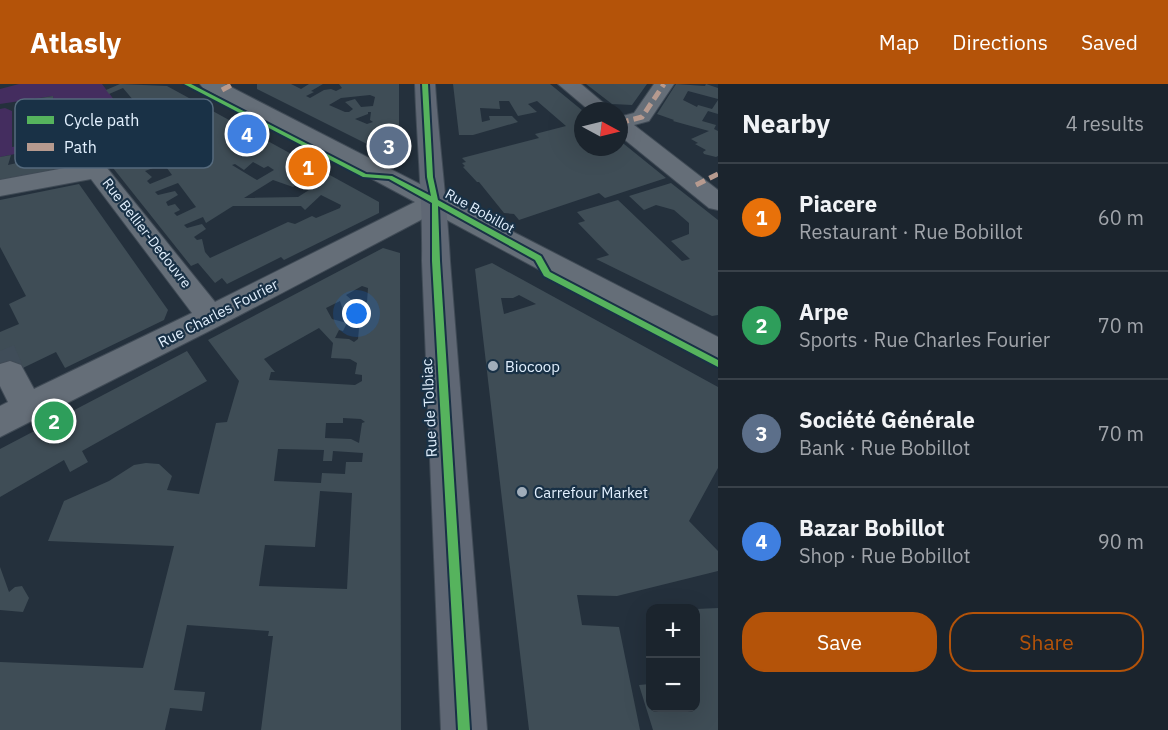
<!DOCTYPE html>
<meta charset="utf-8">
<style>
body{margin:0;font-family:"IBM Plex Sans",sans-serif;background:#242c35;color:#f1f3f6}
.controls{position:absolute;right:18px;bottom:18px;display:grid;overflow:hidden;border-radius:12px;box-shadow:0 6px 24px #0002}
.controls button{width:54px;height:54px;display:grid;place-items:center;padding:0;border:0;border-bottom:2px solid #394149;background:#1b242d;color:#f1f3f6;font:30px sans-serif}
.compass{position:absolute;left:574px;top:18px;width:54px;height:54px;border-radius:50%;background:#1b242d;box-shadow:0 6px 24px #0002;rotate:97deg}
.you{position:absolute;left:357px;top:230px;width:21px;height:21px;margin:-15px;border:4px solid #fff;border-radius:50%;background:#1a73e8;box-shadow:0 0 0 9px #1a73e833}
.badge{display:grid;place-items:center;width:39px;height:39px;border-radius:50%;background:#b45309;color:#fff;font-size:20px;font-weight:700}
.pin{position:absolute;translate:-50% -50%;border:3px solid #fff;box-shadow:0 2px 6px #0006}
.list{margin:0;padding:0;list-style:none}
h2{display:flex;justify-content:space-between;align-items:center;height:78px;margin:0;padding:0 24px;font-size:26px}
h2 small{font-size:20px;font-weight:400;color:#a0a4aa}
.list li{display:grid;grid-template-columns:39px 1fr auto;gap:18px;align-items:center;box-sizing:border-box;height:108px;padding:0 24px;border-top:2px solid #394149}
.list b{display:block;font-size:22px;white-space:nowrap}
.list p{margin:0;font-size:20px;white-space:nowrap;color:#a0a4aa}
.list em{font-size:20px;font-style:normal;color:#a0a4aa}
.actions{display:flex;gap:12px;padding:18px 24px}
.actions a{flex:1;padding:14px 0;border:2px solid #b45309;border-radius:24px;text-align:center;font-size:21px;color:#b45309}
.actions .main{background:#b45309;color:#fff}
.map{position:relative;flex:none;width:718px;height:646px;overflow:hidden}
header{display:flex;align-items:center;gap:36px;box-sizing:border-box;height:84px;padding:0 30px;background:#b45309;color:#fff}
header strong{font-size:28px}
nav{display:flex;gap:33px;margin-inline-start:auto;font-size:21px}
main{display:flex}
aside{flex:1;background:#1b242d}
.map>svg:first-child{display:block}
.green{fill:#442d5f}
.building{fill:#3f4d56;fill-rule:evenodd}
.lines{fill:none;stroke-linecap:round;stroke-linejoin:round}
.minor-tunnel{stroke:#404d59;stroke-width:30;stroke-dasharray:30 15;stroke-linecap:butt}
.minor-casing{stroke:#404b56;stroke-width:2}
.major-casing{stroke:#404b56;stroke-width:2}
.minor{fill:#656e78;fill-rule:evenodd}
.major{fill:#5f6774;fill-rule:evenodd}
.quiet{stroke:#b69a8f;stroke-width:5;stroke-dasharray:10 5;stroke-linecap:butt}
.cycleway-casing{stroke:#193146;stroke-width:4}
.cycleway{fill:#56b35d;fill-rule:evenodd}
.poi-dot{fill:#a0adba;stroke:#193146;stroke-width:2}
.labels{text-anchor:middle;dominant-baseline:central;stroke-width:4.5;stroke-linejoin:round;paint-order:stroke}
.far-street-label{font-size:14px;fill:#e2f0fe;stroke:#193146}
.street-label{font-size:15px;fill:#e2f0fe;stroke:#193146}
.poi-label{font-size:15px;fill:#e2f0fe;stroke:#193146;text-anchor:start}
.key{fill:#193146;stroke:#556a7d;stroke-width:1.5}
.key-label{font-size:16px;fill:#e2f0fe}
</style>
<header>
<strong>Atlasly</strong>
<nav><a>Map</a><a>Directions</a><a>Saved</a></nav>
</header>
<main>
<div class="map">
<svg width="718" height="646" viewBox="0 0 718 646">
<rect width="100%" height="100%" fill="#24303c"/>
<path class="green" d="M 19,0 L 102,0 L 137,46 L 60,61 L 53,12 L 0,20 L 0,5 Z
M 5,24 L 12,27 L 12,63 L 30,60 L 30,67 L 0,73 L 0,25 Z"/>
<path class="building" d="M 120,0 L 167,2 L 379,118 L 379,129 L 284,176 L 281,173 L 227,200 L 222,194 L 215,199 L 198,179 L 191,182 L 90,55 L 107,52 L 111,57 L 118,55 L 118,49 L 137,46 L 128,34 L 144,26 L 139,23 L 123,4 L 109,10 L 106,6 ZM 143,54 L 146,57 L 140,59 L 146,66 L 151,64 L 154,68 L 139,74 L 131,74 L 129,72 L 134,69 L 128,62 L 124,62 ZM 253,78 L 264,84 L 268,82 L 274,86 L 257,96 L 232,81 L 235,80 L 244,86 ZM 164,80 L 172,91 L 150,100 L 147,97 L 152,93 L 145,87 ZM 273,96 L 293,103 L 298,100 L 309,106 L 298,113 L 244,114 ZM 178,99 L 196,123 L 177,132 L 174,129 L 180,126 L 175,120 L 168,122 L 166,118 L 178,111 L 175,107 L 158,111 L 155,108 ZM 321,111 L 341,121 L 340,124 L 316,134 L 312,132 L 295,140 L 288,138 L 210,174 L 205,168 L 202,155 L 197,156 L 194,153 L 206,145 L 202,140 L 187,144 L 184,141 L 203,133 L 206,139 L 233,122 L 301,122 L 305,126 Z
M 257,0 L 291,0 L 301,5 L 309,0 L 323,0 L 311,7 L 314,8 L 306,12 L 310,14 L 324,6 L 331,5 L 336,7 L 342,4 L 339,0 L 399,0 L 399,66 L 385,69 L 257,5 ZM 370,11 L 375,13 L 373,22 L 361,23 L 355,15 L 345,18 L 353,25 L 349,28 L 345,28 L 329,21 L 341,14 ZM 368,28 L 371,28 L 370,36 L 373,38 L 367,40 L 355,35 L 368,30 Z
M 453,0 L 550,0 L 583,27 L 583,63 L 619,63 L 619,56 L 666,94 L 605,114 L 599,109 L 519,136 L 514,130 L 504,129 L 479,98 L 477,98 L 463,83 L 465,82 L 462,79 L 466,78 L 462,74 L 539,54 L 535,50 L 566,42 L 537,17 L 528,20 L 537,28 L 518,32 L 509,17 L 499,17 L 500,25 L 480,24 L 482,38 L 490,36 L 489,32 L 512,32 L 518,38 L 473,51 L 459,51 Z
M 586,0 L 647,0 L 632,21 L 612,20 Z
M 676,0 L 705,2 L 706,0 L 718,4 L 718,15 L 688,7 L 683,16 L 697,23 L 698,21 L 712,25 L 718,16 L 718,30 L 708,27 L 702,37 L 716,41 L 714,45 L 718,47 L 718,72 L 716,73 L 704,70 L 703,68 L 706,66 L 695,60 L 698,59 L 691,55 L 709,47 L 673,37 L 674,36 L 657,30 Z
M 53,12 L 60,61 L 72,77 L 67,83 L 0,96 L 0,73 L 11,71 L 8,81 L 44,73 L 42,71 L 36,72 L 35,66 L 30,67 L 28,16 Z
M 671,99 L 718,136 L 718,231 L 712,232 L 596,175 L 609,171 L 578,139 L 585,137 L 577,128 L 618,116 L 682,177 L 690,175 L 671,157 L 689,150 L 689,139 L 674,126 L 656,121 L 644,126 L 629,112 Z
M 79,100 L 168,226 L 164,236 L 65,284 L 56,268 L 0,295 L 0,248 L 19,240 L 9,220 L 26,212 L 0,163 L 0,116 Z
M 383,164 L 400,169 L 401,646 L 261,646 L 273,552 L 268,552 L 269,547 L 187,541 L 174,606 L 205,608 L 202,627 L 170,624 L 165,646 L 0,646 L 0,578 L 143,584 L 174,462 L 48,457 L 64,417 L 109,397 L 134,381 L 146,379 L 159,380 L 172,392 L 167,406 L 199,410 L 216,339 L 227,338 L 239,297 L 208,256 ZM 362,202 L 368,204 L 367,218 L 354,218 L 346,211 ZM 340,217 L 343,226 L 347,228 L 343,237 L 350,237 L 353,230 L 360,234 L 358,255 L 354,258 L 349,255 L 335,254 L 339,246 L 343,247 L 347,239 L 332,235 L 326,224 ZM 319,244 L 333,259 L 331,274 L 350,275 L 357,279 L 355,290 L 362,291 L 362,297 L 355,301 L 269,296 L 271,288 L 275,288 L 264,275 ZM 343,334 L 361,335 L 365,338 L 362,339 L 359,359 L 351,355 L 325,354 L 326,339 L 343,339 ZM 278,365 L 324,366 L 323,377 L 332,377 L 333,367 L 363,369 L 362,378 L 346,378 L 345,390 L 322,389 L 321,399 L 274,397 ZM 320,407 L 352,409 L 347,505 L 259,502 L 265,461 L 315,463 Z
M 492,179 L 718,303 L 718,384 L 689,437 L 718,467 L 718,487 L 617,512 L 577,511 L 582,541 L 619,543 L 640,646 L 529,646 L 475,185 ZM 519,211 L 536,220 L 504,230 L 501,214 L 513,214 Z
M 187,267 L 207,297 L 82,367 L 88,378 L 70,388 L 64,376 L 0,413 L 0,365 Z
M 0,483 L 9,508 L 15,503 L 22,502 L 29,514 L 23,528 L 0,526 Z
M 718,524 L 718,646 L 653,646 L 639,601 L 650,600 L 651,624 L 696,624 L 696,525 Z"/>
<g class="lines">
<path class="minor-tunnel" d="M 0,267 L 10,290"/>
<defs>
<path id="minor" d="M 200,0 L 225,0 L 718,253 L 718,279 L 707,276 L 434,129 L 221,241 L 0,353 L 0,322 L 8,318 L 0,302 L 0,280 L 10,277 L 21,281 L 34,305 L 192,229 L 91,95 L 0,112 L 0,96 L 86,80 L 107,84 L 215,218 L 415,118 L 203,4 Z
M 558,0 L 581,0 L 613,27 L 590,27 Z
M 654,0 L 674,0 L 649,37 L 634,41 L 718,106 L 718,126 L 709,124 L 619,51 L 619,33 L 634,29 Z"/>
<path id="major" d="M 415,0 L 435,0 C 439,59 447,118 450,177 L 487,646 L 441,646 L 422,177 C 423,118 417,59 415,0 Z"/>
</defs>
<use href="#minor" class="minor-casing"/>
<use href="#major" class="major-casing"/>
<use href="#minor" class="minor"/>
<use href="#major" class="major"/>
<path class="quiet" d="M 222,6 L 233,0
M 619,39 L 642,33 L 664,0
M 696,101 L 718,90"/>
<defs>
<path id="cycleway" d="M 184,0 L 191,0 L 366,90 L 392,92 L 431,112 L 427,93 L 422,0 L 428,0 L 433,93 L 438,116 L 541,172 L 550,188 L 718,276 L 718,283 L 544,192 L 535,176 L 438,122 L 440,177 L 470,646 L 458,646 L 432,177 L 432,119 L 389,95 L 363,93 Z"/>
</defs>
<use href="#cycleway" class="cycleway-casing"/>
<use href="#cycleway" class="cycleway"/>
</g>
<g class="poi-dot">
<circle cx="493" cy="282" r="6"/>
<circle cx="522" cy="408" r="6"/>
</g>
<g class="labels">
<g class="far-street-label">
<text transform="translate(480 127) rotate(29)">Rue Bobillot</text>
<text transform="translate(147 149) rotate(52)">Rue Bellier-Dedouvre</text>
</g>
<g class="street-label">
<text transform="translate(218 229) rotate(-27)">Rue Charles Fourier</text>
<text transform="translate(429 324) rotate(-93)">Rue de Tolbiac</text>
</g>
<g class="poi-label">
<text x="505" y="282">Biocoop</text>
<text x="534" y="408">Carrefour Market</text>
</g>
</g>
<rect x="15" y="15" width="198" height="69" rx="9" class="key"/>
<rect x="27" y="32" width="27" height="8" fill="#56b35d"/>
<rect x="27" y="59" width="27" height="8" fill="#b69a8f"/>
<g class="key-label">
<text x="64" y="42">Cycle path</text>
<text x="64" y="69">Path</text>
</g>
</svg>
<div class="controls">
<button>+</button>
<button>−</button>
</div>
<svg class="compass" viewBox="-18 -18 36 36"><path d="M0-13l5 13h-10z" fill="#e53935"/><path d="M0 13l5-13h-10z" fill="#a0a4aa"/></svg>
<div class="you"></div>
<div class="pin badge" style="left:308px;top:83px;background:#e8710a">1</div>
<div class="pin badge" style="left:54px;top:337px;background:#2e9e5b">2</div>
<div class="pin badge" style="left:389px;top:62px;background:#5c6f8a">3</div>
<div class="pin badge" style="left:247px;top:50px;background:#3f7fe0">4</div>
</div>
<aside>
<h2>Nearby<small>4 results</small></h2>
<ul class="list">
<li><span class="badge" style="background:#e8710a">1</span><div><b>Piacere</b><p>Restaurant · Rue Bobillot</p></div><em>60 m</em></li>
<li><span class="badge" style="background:#2e9e5b">2</span><div><b>Arpe</b><p>Sports · Rue Charles Fourier</p></div><em>70 m</em></li>
<li><span class="badge" style="background:#5c6f8a">3</span><div><b>Société Générale</b><p>Bank · Rue Bobillot</p></div><em>70 m</em></li>
<li><span class="badge" style="background:#3f7fe0">4</span><div><b>Bazar Bobillot</b><p>Shop · Rue Bobillot</p></div><em>90 m</em></li>
</ul>
<div class="actions"><a class="main">Save</a><a>Share</a></div>
</aside>
</main>
